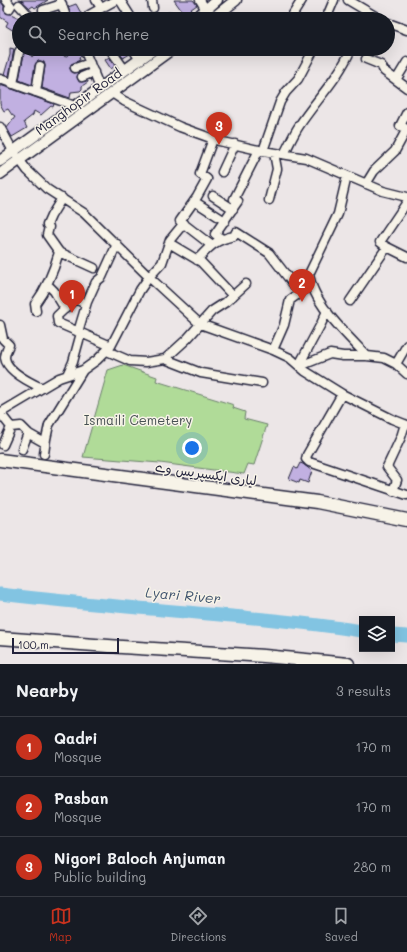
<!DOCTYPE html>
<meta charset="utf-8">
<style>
body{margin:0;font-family:Mali,"Playpen Sans Arabic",sans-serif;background:#20242c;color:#f1f3f6}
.controls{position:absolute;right:12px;bottom:12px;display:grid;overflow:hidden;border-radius:0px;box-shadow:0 4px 16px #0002}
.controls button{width:36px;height:36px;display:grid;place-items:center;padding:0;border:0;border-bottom:1px solid #363941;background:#171b24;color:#f1f3f6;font:20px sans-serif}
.scale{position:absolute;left:12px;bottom:10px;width:107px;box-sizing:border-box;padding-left:4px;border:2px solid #22223b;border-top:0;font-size:11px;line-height:14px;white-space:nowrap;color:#22223b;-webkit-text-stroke:3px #f7f3e8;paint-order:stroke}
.you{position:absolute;left:192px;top:448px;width:14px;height:14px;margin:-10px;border:3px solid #fff;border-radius:50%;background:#1a73e8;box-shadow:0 0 0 6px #1a73e833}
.badge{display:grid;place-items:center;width:26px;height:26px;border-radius:50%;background:#c8321e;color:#fff;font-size:13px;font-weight:700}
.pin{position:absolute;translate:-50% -33px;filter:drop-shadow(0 1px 2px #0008)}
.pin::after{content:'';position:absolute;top:21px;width:14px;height:12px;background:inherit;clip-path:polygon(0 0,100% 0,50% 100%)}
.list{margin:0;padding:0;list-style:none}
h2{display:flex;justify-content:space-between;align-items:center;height:52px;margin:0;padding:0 16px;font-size:17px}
h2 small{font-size:13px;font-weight:400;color:#9ea1a6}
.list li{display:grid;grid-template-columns:26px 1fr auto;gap:12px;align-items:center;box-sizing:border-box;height:60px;padding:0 16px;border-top:1px solid #363941}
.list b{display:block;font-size:15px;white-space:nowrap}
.list p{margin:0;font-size:13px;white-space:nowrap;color:#9ea1a6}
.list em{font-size:13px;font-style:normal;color:#9ea1a6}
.icon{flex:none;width:22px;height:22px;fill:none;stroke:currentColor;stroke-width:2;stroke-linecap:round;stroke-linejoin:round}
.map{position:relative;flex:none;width:407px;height:664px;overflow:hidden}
.search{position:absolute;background:#171b24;box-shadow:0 4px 16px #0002;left:12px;right:12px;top:12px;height:44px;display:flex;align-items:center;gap:10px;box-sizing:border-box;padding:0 14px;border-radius:22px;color:#9ea1a6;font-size:15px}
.sheet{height:232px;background:#171b24}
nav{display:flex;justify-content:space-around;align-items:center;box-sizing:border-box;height:56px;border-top:1px solid #363941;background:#171b24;font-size:11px;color:#9ea1a6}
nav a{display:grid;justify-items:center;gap:2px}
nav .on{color:#c8321e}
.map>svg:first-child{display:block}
.green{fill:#b0db98;stroke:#697e6a}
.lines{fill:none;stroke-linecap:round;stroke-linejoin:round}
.river{stroke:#82c4e2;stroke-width:13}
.building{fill:#c1b0e1;stroke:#22223b}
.minor-casing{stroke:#22223b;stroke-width:11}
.major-casing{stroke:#22223b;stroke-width:13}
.highway-casing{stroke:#22223b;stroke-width:15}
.minor{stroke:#f7f3e8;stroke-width:8}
.major{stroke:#f7f3e8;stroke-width:10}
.highway{stroke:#f7f3e8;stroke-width:12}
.labels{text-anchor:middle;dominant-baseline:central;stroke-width:3;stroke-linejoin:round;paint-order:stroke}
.street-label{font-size:13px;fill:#22223b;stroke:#f7f3e8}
.park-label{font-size:13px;fill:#465052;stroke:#f7f3e8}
.water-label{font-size:14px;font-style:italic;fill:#3f536d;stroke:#f7f3e8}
</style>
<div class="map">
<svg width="407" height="664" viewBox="0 0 407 664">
<rect width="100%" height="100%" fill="#ece6e7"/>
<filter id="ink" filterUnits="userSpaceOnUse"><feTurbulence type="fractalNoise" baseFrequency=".025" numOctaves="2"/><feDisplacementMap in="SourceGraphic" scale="8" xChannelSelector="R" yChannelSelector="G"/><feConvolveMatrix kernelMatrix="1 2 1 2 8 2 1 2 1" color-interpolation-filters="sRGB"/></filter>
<g filter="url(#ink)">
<path class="green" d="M 123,365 L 157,377 L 156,381 L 234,405 L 233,408 L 245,412 L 244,419 L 267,425 L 254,465 L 248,464 L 244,474 L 160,463 L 83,457 L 108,370 Z"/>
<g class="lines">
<path class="river" d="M 0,594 C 35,598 70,602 106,605 C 191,613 277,618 362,631
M 392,635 L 407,636"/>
</g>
<path class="building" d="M 0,0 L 4,6 L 4,11 L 6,13 L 11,14 L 19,18 L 19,23 L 14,31 L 6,26 L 8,22 L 0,17 Z
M 21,0 L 48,0 L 35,8 L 33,6 L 30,8 Z
M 174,0 L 193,0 L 197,5 L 184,14 Z
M 76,4 L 81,13 L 84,19 L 72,19 L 68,7 Z
M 171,11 L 175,19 L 152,19 Z
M 117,12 L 121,19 L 106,19 Z
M 10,48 L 14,49 L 9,76 L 4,75 L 10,55 Z
M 26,49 L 28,49 L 32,57 L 38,49 L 59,49 L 65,57 L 76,49 L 79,49 L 81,56 L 79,57 L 80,60 L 71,64 L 70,69 L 74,73 L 79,72 L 77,77 L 79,82 L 82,82 L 88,81 L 88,82 L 82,86 L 82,89 L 80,91 L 71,92 L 70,98 L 42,88 L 45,66 L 44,62 L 40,61 L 38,61 L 35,65 L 32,85 L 19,80 L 24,54 Z
M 128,49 L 130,54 L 123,58 L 120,53 Z
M 109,57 L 115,66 L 111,69 L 105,60 Z
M 0,85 L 12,89 L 54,104 L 53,107 L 51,106 L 41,115 L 34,111 L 33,115 L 24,122 L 27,128 L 12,137 L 7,128 L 15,117 L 12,115 L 8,109 L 4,111 L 0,104 Z
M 300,463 L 303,464 L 312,471 L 308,483 L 300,480 L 299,483 L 289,479 L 294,467 L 297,469 Z"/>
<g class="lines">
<defs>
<path id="minor" d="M 6,0 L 11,6 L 9,9
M 60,0 L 67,19
M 96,0 L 101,8
M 120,0 L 132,19
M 152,0 L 153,8
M 200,0 L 206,10
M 348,0 L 380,19
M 19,5 L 32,19
M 43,10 L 62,4
M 89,15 L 116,0
M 290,19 L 302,0
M 326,19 L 334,0
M 388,23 L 407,30
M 84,49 L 100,88
M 110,49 L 125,70
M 133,49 L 140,60
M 366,59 L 381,65 L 384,71 L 407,88
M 75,68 L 90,63
M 82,77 L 94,72
M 0,79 L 75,106
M 396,80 L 407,62
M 13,84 L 19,52 L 21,49
M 36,92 L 40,66
M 112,93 L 124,101 L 180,127 L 219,141 L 263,151 L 306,158 L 383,191 L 407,197
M 407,112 L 400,126 L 407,129
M 0,127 L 13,151 L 27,170 L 47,189 L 84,213 L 149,277 L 200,324 L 273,350 L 290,358 L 305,371 L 342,394 L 392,419 L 407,425
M 263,151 L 280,102 L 286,92 L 298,79 L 314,49
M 284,154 C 289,145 293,135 299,126 C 316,100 339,78 351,49
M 222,172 L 235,144
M 347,176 L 338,214 L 309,274 C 313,304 347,335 367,356
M 366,184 L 374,171 L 395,151 L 407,129
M 213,196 L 233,209
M 62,198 L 51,216 L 47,225 L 49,227 L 47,235 L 59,252 L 94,268
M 269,200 L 277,169 L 274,153
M 194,201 L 225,221
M 407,202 L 380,242 L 385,246 L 407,257
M 222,239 L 215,234 L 238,201 L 234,199 L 259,150
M 169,243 L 201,262 L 233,296
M 211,245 L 180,221 L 197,197 L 207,179 L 200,174 L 213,139
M 197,260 C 210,246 215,240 234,236 L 236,232 L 269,253 L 300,293
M 47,284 L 54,291 L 65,309
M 350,301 L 387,247
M 86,304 L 75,299 L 57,316 L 58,323 L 111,346
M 36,311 L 35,304 C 47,288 54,270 59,252
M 0,325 L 3,339 L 9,345 C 7,349 5,354 5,358 C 7,371 31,383 42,388
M 78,332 L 87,302 L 96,282 L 102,277 L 117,244
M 273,350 L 284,325 L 290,300 L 311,285
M 107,351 L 130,361 L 146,362 L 165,359 L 187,339 L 212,311 L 226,302 L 246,284
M 165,359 L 201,373 L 262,383
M 396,364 L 407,374
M 299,365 L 321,324 L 327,311
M 300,366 L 330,354 L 343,356 L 367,356 L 384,358 L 396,364 L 407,345
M 67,375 L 73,362 L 81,333
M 342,394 L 307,455 L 306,459 L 309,462 L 407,495
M 0,413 L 59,378 L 83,370 L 97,360 L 111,346 L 140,290 L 149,277 L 162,263 L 170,240 L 184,223
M 0,413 L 11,427 L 21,426 L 29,434 L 45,443
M 3,445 L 11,427
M 22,449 L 28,433
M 44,454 L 46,439 L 49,425 L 83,370
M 393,491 L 397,480 L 387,467 L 401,437 L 405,424"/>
<path id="major" d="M 195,19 L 217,0
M 212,19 L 236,0
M 0,161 L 154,49
M 0,174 L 172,49"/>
<path id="highway" d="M 0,460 L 317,502 L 407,520
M 0,638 L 122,647 L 264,656 L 348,664"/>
</defs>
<use href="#minor" class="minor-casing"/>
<use href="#major" class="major-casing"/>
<use href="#highway" class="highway-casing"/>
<use href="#minor" class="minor"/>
<use href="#major" class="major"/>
<use href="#highway" class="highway"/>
</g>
</g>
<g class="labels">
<g class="street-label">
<text transform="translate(78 101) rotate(-36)">Manghopir Road</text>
<text transform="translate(206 473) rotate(8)">لیاری ایکسپریس وے</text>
</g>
<g class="park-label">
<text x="138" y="419">Ismaili Cemetery</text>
</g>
<g class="water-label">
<text transform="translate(183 595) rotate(5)">Lyari River</text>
</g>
</g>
</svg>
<div class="controls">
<button><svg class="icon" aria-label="layers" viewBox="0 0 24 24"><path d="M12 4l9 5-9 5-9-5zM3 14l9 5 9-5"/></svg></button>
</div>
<div class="scale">100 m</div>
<div class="you"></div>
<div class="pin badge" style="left:72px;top:313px">1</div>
<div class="pin badge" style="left:302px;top:302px">2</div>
<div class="pin badge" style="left:219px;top:145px">3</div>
<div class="search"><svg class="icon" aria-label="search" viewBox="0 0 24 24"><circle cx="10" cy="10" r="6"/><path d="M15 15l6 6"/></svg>Search here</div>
</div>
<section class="sheet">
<h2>Nearby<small>3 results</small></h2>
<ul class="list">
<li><span class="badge">1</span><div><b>Qadri</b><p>Mosque</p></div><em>170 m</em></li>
<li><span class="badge">2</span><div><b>Pasban</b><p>Mosque</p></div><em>170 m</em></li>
<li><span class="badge">3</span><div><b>Nigori Baloch Anjuman</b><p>Public building</p></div><em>280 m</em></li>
</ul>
</section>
<nav>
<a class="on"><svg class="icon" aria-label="map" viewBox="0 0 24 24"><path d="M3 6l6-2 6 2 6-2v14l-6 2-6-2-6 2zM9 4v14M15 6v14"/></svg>Map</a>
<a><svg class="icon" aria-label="directions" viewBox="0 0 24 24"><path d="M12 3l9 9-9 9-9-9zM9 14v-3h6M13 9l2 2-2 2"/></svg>Directions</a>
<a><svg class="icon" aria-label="saved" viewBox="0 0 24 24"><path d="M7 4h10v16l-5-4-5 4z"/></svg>Saved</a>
</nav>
